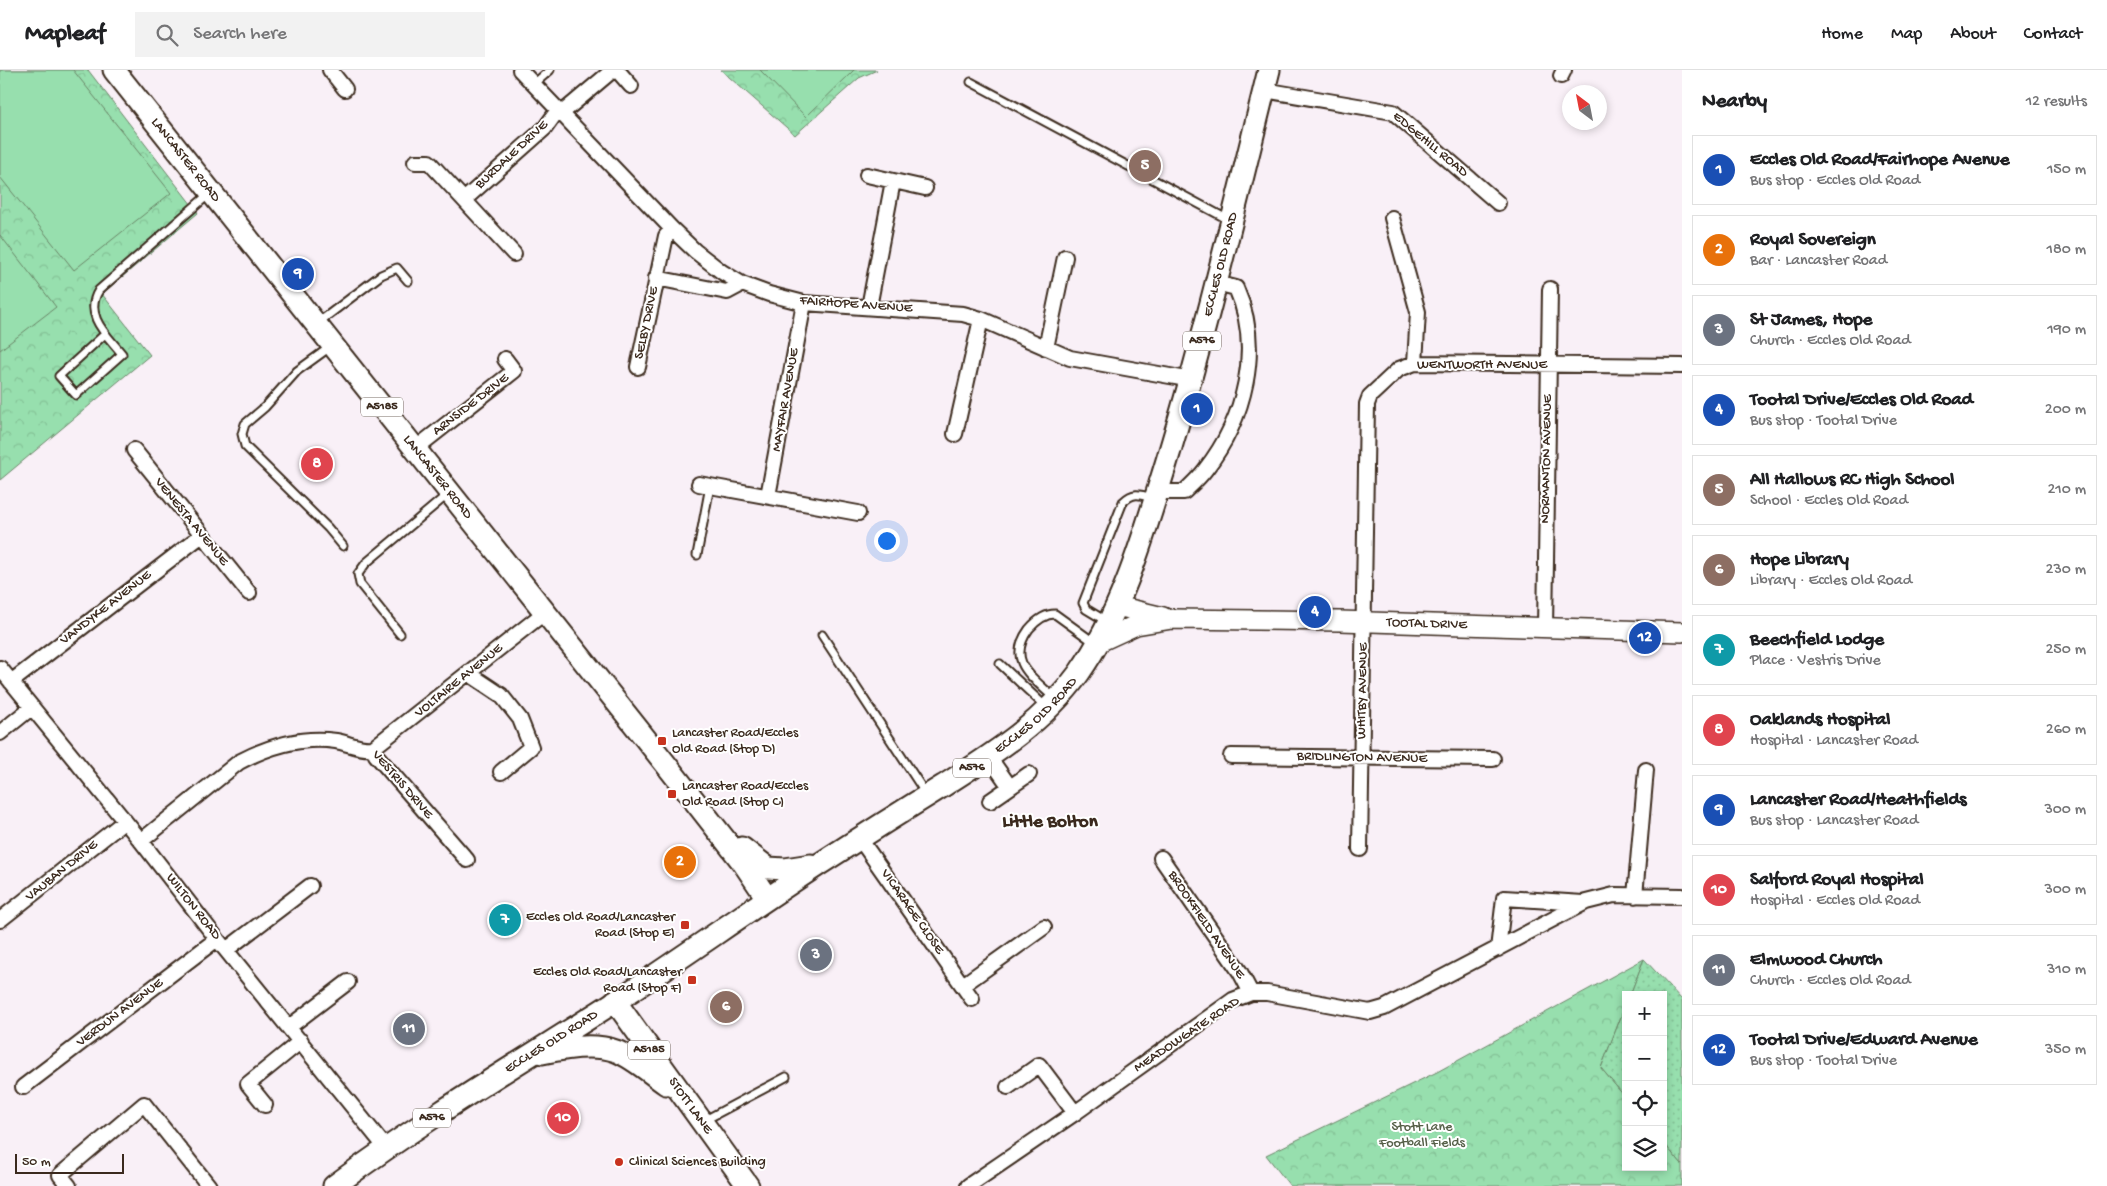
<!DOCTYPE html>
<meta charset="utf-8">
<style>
body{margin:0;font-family:"Gochi Hand",sans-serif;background:#f2f2f2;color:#202124}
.controls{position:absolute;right:15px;bottom:15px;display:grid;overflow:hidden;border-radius:0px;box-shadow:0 2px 8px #0003}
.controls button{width:45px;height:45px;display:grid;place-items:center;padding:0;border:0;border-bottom:1px solid #e0e0e0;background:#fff;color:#202124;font:25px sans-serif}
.compass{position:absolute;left:1562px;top:15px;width:45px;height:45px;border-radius:50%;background:#fff;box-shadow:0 2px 8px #0003;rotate:328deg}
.scale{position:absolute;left:15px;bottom:12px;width:109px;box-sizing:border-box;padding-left:5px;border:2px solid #3b2a1e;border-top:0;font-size:14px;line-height:18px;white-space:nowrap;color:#3b2a1e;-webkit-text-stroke:4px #fff;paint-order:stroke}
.you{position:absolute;left:886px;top:470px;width:18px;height:18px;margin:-12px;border:4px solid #fff;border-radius:50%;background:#1a73e8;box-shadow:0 0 0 8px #1a73e833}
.badge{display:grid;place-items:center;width:32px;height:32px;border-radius:50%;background:#c8321e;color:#fff;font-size:16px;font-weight:700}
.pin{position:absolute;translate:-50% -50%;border:2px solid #fff;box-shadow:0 1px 5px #0006}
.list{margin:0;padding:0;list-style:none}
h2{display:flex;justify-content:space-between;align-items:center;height:65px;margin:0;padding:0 20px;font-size:21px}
h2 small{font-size:16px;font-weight:400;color:#757577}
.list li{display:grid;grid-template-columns:32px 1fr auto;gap:15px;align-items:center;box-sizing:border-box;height:70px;margin:0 10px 10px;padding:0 10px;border:1px solid #e0e0e0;border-radius:0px}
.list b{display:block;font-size:19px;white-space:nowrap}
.list p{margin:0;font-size:16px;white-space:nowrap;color:#757577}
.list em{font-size:16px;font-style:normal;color:#757577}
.icon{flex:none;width:28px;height:28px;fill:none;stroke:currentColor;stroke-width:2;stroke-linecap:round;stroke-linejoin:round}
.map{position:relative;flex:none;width:1682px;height:1116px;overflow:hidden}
header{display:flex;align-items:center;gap:30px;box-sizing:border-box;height:70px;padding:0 25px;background:#fff;border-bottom:1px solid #e0e0e0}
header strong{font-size:24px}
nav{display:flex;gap:28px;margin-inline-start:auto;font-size:18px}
.search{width:350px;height:45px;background:#f2f2f2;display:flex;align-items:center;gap:12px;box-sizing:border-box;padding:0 18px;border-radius:0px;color:#757577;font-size:19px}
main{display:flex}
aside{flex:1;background:#fff}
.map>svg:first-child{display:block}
.forest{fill:url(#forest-crowns);stroke:#698466}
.garden{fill:url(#garden-dots);stroke:#698466}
.pitch{fill:#97dfae;stroke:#698466}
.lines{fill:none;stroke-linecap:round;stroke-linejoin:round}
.lane-casing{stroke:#3b2a1e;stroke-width:11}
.street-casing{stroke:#3b2a1e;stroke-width:18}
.secondary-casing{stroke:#3b2a1e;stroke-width:22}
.primary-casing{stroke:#3b2a1e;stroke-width:25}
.lane{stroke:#fff;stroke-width:7}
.street{stroke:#fff;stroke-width:14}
.secondary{stroke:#fff;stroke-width:19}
.primary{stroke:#fff;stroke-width:21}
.poi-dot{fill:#c8321e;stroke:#fff;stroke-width:2}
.labels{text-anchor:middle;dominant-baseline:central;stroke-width:4;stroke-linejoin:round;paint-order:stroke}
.shield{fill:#fff;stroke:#766a62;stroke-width:1}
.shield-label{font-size:12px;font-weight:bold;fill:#3b2a1e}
.street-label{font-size:14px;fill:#3b2a1e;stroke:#fff}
.poi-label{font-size:14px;fill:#3b2a1e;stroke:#fff;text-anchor:start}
.park-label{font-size:14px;fill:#576049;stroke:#fff}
.district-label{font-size:19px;font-weight:bold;fill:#3b2a1e;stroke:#fff}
</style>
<header>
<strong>Mapleaf</strong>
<div class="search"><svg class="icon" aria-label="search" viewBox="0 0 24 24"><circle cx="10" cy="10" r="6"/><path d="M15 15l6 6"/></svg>Search here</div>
<nav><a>Home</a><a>Map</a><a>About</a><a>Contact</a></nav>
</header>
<main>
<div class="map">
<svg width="1682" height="1116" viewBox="0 0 1682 1116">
<defs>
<pattern id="forest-crowns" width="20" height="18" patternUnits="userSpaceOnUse" patternTransform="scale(1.25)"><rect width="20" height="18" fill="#97dfae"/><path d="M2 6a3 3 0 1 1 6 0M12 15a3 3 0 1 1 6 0" fill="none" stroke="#83c095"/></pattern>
<pattern id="garden-dots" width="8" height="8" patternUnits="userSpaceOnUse" patternTransform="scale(1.25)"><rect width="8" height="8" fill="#97dfae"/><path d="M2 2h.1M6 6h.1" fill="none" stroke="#83c095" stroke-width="1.8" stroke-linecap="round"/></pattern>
</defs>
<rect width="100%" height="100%" fill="#f9f0f7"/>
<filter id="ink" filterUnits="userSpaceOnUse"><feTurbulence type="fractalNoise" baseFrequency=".02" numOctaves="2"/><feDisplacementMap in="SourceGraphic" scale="10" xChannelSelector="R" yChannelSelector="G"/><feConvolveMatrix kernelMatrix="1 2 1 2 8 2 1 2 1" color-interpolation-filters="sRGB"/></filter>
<g filter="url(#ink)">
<path class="forest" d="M 0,0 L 88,0 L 198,143 L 102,224 L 150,285 L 0,410 Z
M 721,0 L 877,0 L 859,8 L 795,65 Z
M 1644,889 L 1630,925 L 1626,925 L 1626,934 L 1601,998 L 1626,1028 L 1626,1097 L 1663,1097 L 1663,1072 L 1682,1095 L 1682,1116 L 1290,1116 L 1266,1085 L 1437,1002 Z"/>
<path class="garden" d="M 1644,889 L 1682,930 L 1682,1095 L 1663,1072 L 1663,925 L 1630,925 Z
M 1626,934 L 1626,1028 L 1601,998 Z"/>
<path class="pitch" d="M 0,0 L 73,0 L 171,123 L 74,200 L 0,107 Z
M 760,0 L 854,0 L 806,47 Z
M 0,165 L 56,237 L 0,280 Z"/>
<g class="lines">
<defs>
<path id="lane" d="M 971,12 L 1229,150
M 534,14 L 550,0
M 319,252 L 381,205 L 397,198 L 408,211
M 105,264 L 59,306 L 76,325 L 122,284 C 107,265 83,245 99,220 L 209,124
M 330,277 L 297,301 L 265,337 L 245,354 L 242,364 L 245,376 L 328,458 L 343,476
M 697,485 L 710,416
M 1106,551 L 1086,539 L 1083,533 L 1123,432 C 1133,422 1139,424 1152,428
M 400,564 L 360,514 L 358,504 L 366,493 L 447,425
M 822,565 L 926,724
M 1000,594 L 1046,637
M 1055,629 C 1033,607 1005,592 1029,559 C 1036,551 1045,544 1055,544 L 1095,573
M 705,1050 L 786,1007"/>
<path id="street" d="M 330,0 L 345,19
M 520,0 L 672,159 L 695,181 L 722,202 L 742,214 L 769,224 L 804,233 L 963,244 L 981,249 L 1070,288 L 1192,310
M 617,0 L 631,16
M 1561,6 L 1564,0
M 1264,20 L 1393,42 L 1498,133
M 562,43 L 613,0
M 415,92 L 429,92 L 514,184
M 867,105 L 925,118
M 465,129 L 545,58 L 558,40
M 1392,148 L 1418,242 L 1415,293
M 656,208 L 727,222 L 742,214
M 869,237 L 893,111
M 1046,278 L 1065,187
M 638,297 L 666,166 L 672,159
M 955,364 L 981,249
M 415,379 L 514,301 L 505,289
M 134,380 L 249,523
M 699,414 L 858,443
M 1157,422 L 1184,422 C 1191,415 1199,408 1205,400 C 1245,349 1263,278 1236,218 L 1216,213
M 768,426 L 804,233
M 1545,559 L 1550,219
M 0,598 L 141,771 L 217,869 L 386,1078
M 468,603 L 501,625 L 520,649 L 531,677 L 501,702
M 11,612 L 202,465
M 0,663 L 31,638
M 373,678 L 544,543
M 1231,686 L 1493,689
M 989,687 L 1010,717
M 990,731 L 1029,704
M 860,769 L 972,929
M 141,771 L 239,692 C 269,676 301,666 336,671 C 348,673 361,680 373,678 L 376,685 L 467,790
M 1360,779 L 1367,334 L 1370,326 L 1399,299 L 1415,293 L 1682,296
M 1161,788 L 1240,902 L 1251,923
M 1635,826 L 1646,700
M 0,850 L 125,751
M 1498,879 L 1504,828 L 1583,833
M 226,880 L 310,816
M 963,915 L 1044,857
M 289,957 L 348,912
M 23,1017 L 217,869
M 1008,1017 L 1039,995 L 1075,1043
M 265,1035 L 248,1014 L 301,971
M 69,1116 L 60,1105 L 144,1034 L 209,1116
M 968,1116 L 1075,1043 L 1233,930 L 1251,923 L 1267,923 L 1370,942 L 1384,938 L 1586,832 L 1614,825 L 1682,826"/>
<g id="secondary">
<path d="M 1117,536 L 1163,547"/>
<path id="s1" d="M 1099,572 L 1136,555 L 1172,549 L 1340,551 L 1682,562"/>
</g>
<g id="primary">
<path id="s2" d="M 114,0 L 668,697 L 744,794 L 767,828"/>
<path d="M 742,778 L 768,798 L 785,799 L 811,795"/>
<path id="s3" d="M 615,931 L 748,1116"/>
<path d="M 542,983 C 565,978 594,973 616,981 C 634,988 650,1003 666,1014"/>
<path id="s4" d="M 334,1116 C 423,1050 519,993 613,933 C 682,888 749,840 818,795 C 860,768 901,742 943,716 C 993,684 1043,653 1079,603 C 1122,542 1143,468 1165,397 C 1205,266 1236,133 1269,0"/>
</g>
</defs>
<use href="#lane" class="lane-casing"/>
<use href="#street" class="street-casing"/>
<use href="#secondary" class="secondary-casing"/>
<use href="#primary" class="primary-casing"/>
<use href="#lane" class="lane"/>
<use href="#street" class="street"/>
<use href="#secondary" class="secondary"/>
<use href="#primary" class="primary"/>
</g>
</g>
<g class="poi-dot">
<rect x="657" y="666" width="10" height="10" rx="2.5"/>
<rect x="667" y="719" width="10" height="10" rx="2.5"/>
<rect x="680" y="850" width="10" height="10" rx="2.5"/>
<rect x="687" y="905" width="10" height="10" rx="2.5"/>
<circle cx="619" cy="1092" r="5"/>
</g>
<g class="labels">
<g class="shield">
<rect x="1183" y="261.5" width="38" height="19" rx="4"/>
<rect x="361" y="327.5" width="42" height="19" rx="4"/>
<rect x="953" y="688.5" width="38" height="19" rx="4"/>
<rect x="628" y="970.5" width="42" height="19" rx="4"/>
<rect x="413" y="1038.5" width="38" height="19" rx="4"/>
</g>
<g class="shield-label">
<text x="1202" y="271">A576</text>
<text x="382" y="337">A5185</text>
<text x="972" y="698">A576</text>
<text x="649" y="980">A5185</text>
<text x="432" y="1048">A576</text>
</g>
<g class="street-label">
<text transform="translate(1430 75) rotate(40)">EDGEHILL ROAD</text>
<text transform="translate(512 85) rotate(-43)">BURDALE DRIVE</text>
<text stroke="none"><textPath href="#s2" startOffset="115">LANCASTER ROAD</textPath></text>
<text stroke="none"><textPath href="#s4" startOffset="1341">ECCLES OLD ROAD</textPath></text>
<text transform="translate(856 235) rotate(4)">FAIRHOPE AVENUE</text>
<text transform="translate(647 253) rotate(-78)">SELBY DRIVE</text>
<text x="1482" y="295">WENTWORTH AVENUE</text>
<text transform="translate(786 330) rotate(-80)">MAYFAIR AVENUE</text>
<text transform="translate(471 335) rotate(-38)">ARNSIDE DRIVE</text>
<text transform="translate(1547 389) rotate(-89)">NORMANTON AVENUE</text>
<text stroke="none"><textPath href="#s2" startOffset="520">LANCASTER ROAD</textPath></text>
<text transform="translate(191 452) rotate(51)">VENESTA AVENUE</text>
<text transform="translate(106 538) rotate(-38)">VANDYKE AVENUE</text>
<text stroke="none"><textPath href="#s1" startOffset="332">TOOTAL DRIVE</textPath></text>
<text transform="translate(459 611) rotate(-39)">VOLTAIRE AVENUE</text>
<text transform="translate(1363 621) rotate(-89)">WHITBY AVENUE</text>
<text stroke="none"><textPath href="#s4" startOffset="846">ECCLES OLD ROAD</textPath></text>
<text transform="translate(1362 688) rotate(1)">BRIDLINGTON AVENUE</text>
<text transform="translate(402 715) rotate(49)">VESTRIS DRIVE</text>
<text transform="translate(62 801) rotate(-39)">VAUBAN DRIVE</text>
<text transform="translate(193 837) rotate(52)">WILTON ROAD</text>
<text transform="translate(912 842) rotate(55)">VICARAGE CLOSE</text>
<text transform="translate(1206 855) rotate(56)">BROOKFIELD AVENUE</text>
<text transform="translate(120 943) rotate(-37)">VERDUN AVENUE</text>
<text transform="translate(1187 965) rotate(-34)">MEADOWGATE ROAD</text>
<text stroke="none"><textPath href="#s4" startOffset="261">ECCLES OLD ROAD</textPath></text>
<text stroke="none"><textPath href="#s3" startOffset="129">STOTT LANE</textPath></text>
</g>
<g class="poi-label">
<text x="672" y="663">Lancaster Road/Eccles<tspan x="672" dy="16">Old Road (Stop D)</tspan></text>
<text x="682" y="716">Lancaster Road/Eccles<tspan x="682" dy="16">Old Road (Stop C)</tspan></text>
<text x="675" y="847" text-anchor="end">Eccles Old Road/Lancaster<tspan x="675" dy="16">Road (Stop E)</tspan></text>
<text x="682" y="902" text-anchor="end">Eccles Old Road/Lancaster<tspan x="682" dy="16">Road (Stop F)</tspan></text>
<text x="629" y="1092">Clinical Sciences Building</text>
</g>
<g class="park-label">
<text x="1422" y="1057">Stott Lane<tspan x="1422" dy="16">Football Fields</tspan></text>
</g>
<g class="district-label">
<text x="1050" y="752">Little Bolton</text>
</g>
</g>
</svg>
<div class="controls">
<button>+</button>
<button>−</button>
<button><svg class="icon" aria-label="locate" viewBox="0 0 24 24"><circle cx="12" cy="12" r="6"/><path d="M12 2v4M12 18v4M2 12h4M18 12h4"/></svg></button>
<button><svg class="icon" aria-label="layers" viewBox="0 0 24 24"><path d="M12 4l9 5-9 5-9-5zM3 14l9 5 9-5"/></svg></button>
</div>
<svg class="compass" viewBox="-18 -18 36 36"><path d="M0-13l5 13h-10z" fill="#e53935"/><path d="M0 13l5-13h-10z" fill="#757577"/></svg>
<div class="scale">50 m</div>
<div class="you"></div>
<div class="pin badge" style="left:1197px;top:339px;background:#1a4fb4">1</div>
<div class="pin badge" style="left:680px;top:792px;background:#e8710a">2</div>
<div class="pin badge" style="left:816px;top:885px;background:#6b7280">3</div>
<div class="pin badge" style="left:1315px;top:542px;background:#1a4fb4">4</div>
<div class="pin badge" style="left:1145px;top:96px;background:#8d6e63">5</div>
<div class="pin badge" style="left:726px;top:937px;background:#8d6e63">6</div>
<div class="pin badge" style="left:505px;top:850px;background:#0f9aa8">7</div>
<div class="pin badge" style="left:317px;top:394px;background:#e0444e">8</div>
<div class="pin badge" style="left:298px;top:204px;background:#1a4fb4">9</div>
<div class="pin badge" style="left:563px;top:1048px;background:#e0444e">10</div>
<div class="pin badge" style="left:409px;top:959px;background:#6b7280">11</div>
<div class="pin badge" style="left:1645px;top:568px;background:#1a4fb4">12</div>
</div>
<aside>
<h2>Nearby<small>12 results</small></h2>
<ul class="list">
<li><span class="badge" style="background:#1a4fb4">1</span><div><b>Eccles Old Road/Fairhope Avenue</b><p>Bus stop · Eccles Old Road</p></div><em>150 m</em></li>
<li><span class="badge" style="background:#e8710a">2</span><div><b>Royal Sovereign</b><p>Bar · Lancaster Road</p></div><em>180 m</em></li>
<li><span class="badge" style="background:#6b7280">3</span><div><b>St James, Hope</b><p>Church · Eccles Old Road</p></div><em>190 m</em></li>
<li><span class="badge" style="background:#1a4fb4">4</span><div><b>Tootal Drive/Eccles Old Road</b><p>Bus stop · Tootal Drive</p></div><em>200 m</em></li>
<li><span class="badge" style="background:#8d6e63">5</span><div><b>All Hallows RC High School</b><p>School · Eccles Old Road</p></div><em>210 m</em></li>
<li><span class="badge" style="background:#8d6e63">6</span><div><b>Hope Library</b><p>Library · Eccles Old Road</p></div><em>230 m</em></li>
<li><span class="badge" style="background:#0f9aa8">7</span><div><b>Beechfield Lodge</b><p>Place · Vestris Drive</p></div><em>250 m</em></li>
<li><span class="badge" style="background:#e0444e">8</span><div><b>Oaklands Hospital</b><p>Hospital · Lancaster Road</p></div><em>260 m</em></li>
<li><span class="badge" style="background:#1a4fb4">9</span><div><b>Lancaster Road/Heathfields</b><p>Bus stop · Lancaster Road</p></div><em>300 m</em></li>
<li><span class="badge" style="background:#e0444e">10</span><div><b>Salford Royal Hospital</b><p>Hospital · Eccles Old Road</p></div><em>300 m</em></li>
<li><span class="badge" style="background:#6b7280">11</span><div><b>Elmwood Church</b><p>Church · Eccles Old Road</p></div><em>310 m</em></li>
<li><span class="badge" style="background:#1a4fb4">12</span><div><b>Tootal Drive/Edward Avenue</b><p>Bus stop · Tootal Drive</p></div><em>350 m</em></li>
</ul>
</aside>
</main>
